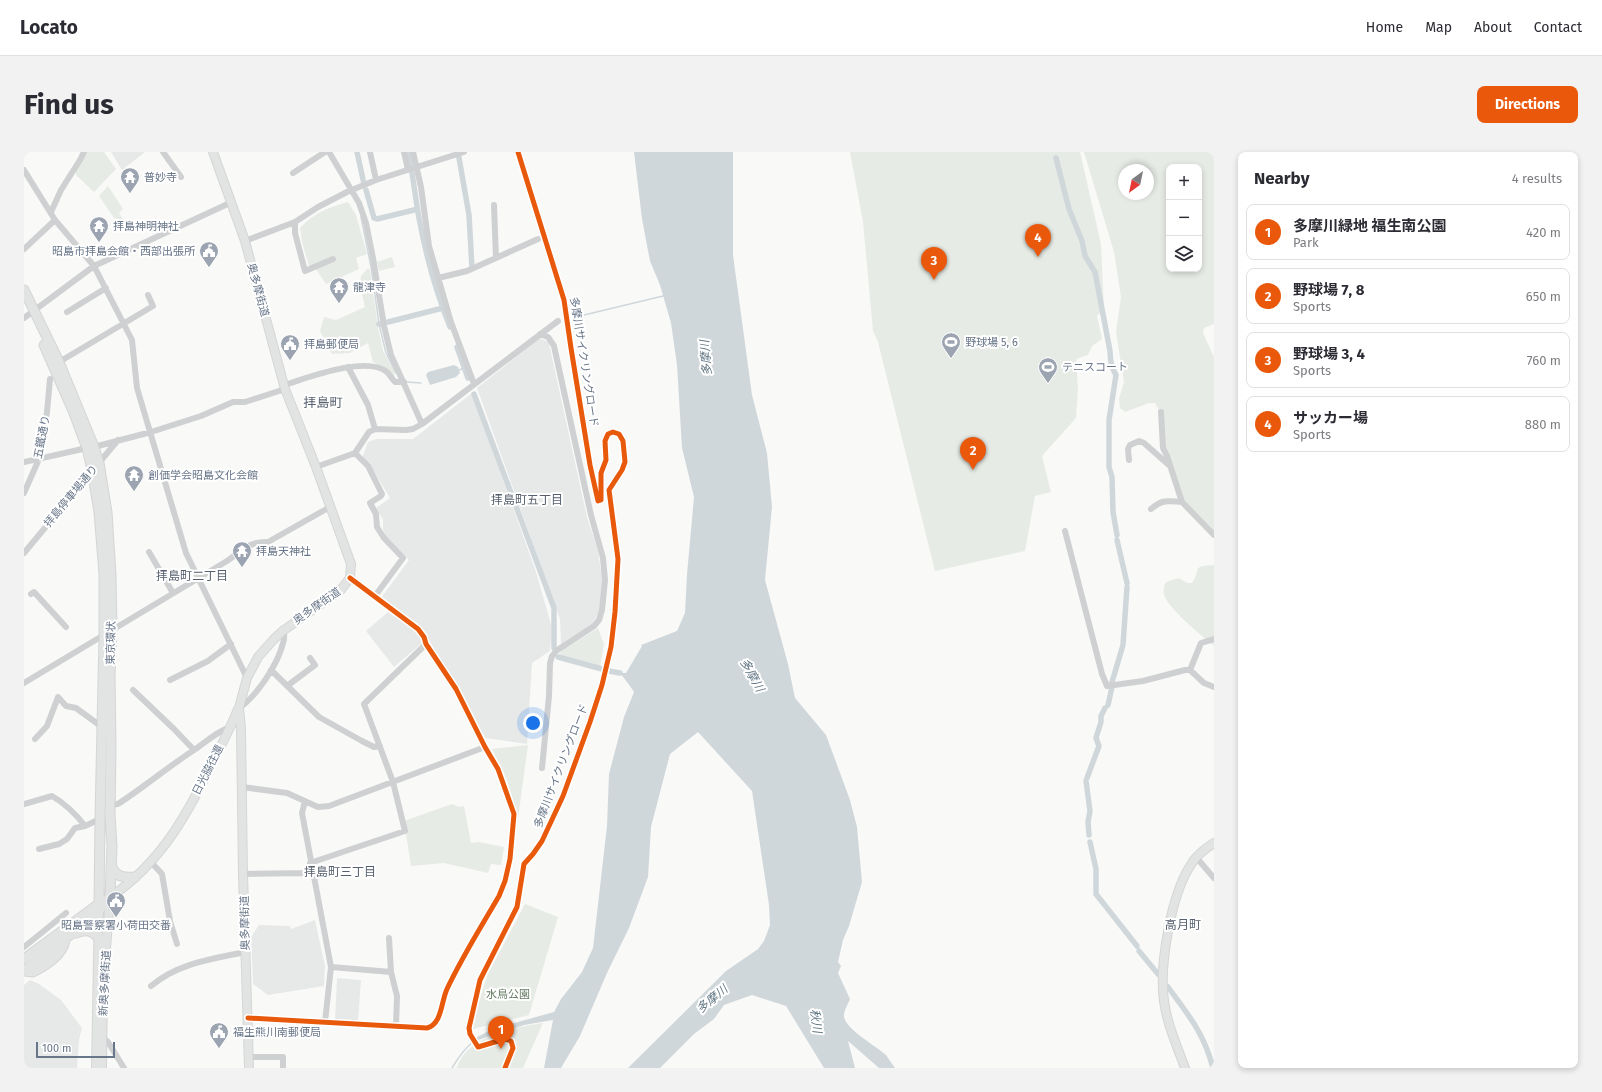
<!DOCTYPE html>
<meta charset="utf-8">
<style>
body{margin:0;font-family:"Fira Sans","Noto Sans JP",sans-serif;background:#f2f2f3;color:#2b2b33}
.controls{position:absolute;right:12px;top:12px;display:grid;overflow:hidden;border-radius:8px;box-shadow:0 2px 6px #0003}
.controls button{width:36px;height:36px;display:grid;place-items:center;padding:0;border:0;border-bottom:1px solid #e1e1e2;background:#fff;color:#2b2b33;font:20px sans-serif}
.compass{position:absolute;left:1094px;top:12px;width:36px;height:36px;border-radius:50%;background:#fff;box-shadow:0 2px 6px #0003;rotate:213deg}
.scale{position:absolute;left:12px;bottom:10px;width:79px;box-sizing:border-box;padding-left:4px;border:2px solid #687689;border-top:0;font-size:11px;line-height:14px;white-space:nowrap;color:#687689;-webkit-text-stroke:3px #fff;paint-order:stroke}
.you{position:absolute;left:509px;top:571px;width:14px;height:14px;margin:-10px;border:3px solid #fff;border-radius:50%;background:#1a73e8;box-shadow:0 0 0 6px #1a73e833}
.badge{display:grid;place-items:center;width:26px;height:26px;border-radius:50%;background:#ea580c;color:#fff;font-size:13px;font-weight:700}
.pin{position:absolute;translate:-50% -33px;filter:drop-shadow(0 1px 2px #0008)}
.pin::after{content:'';position:absolute;top:21px;width:14px;height:12px;background:inherit;clip-path:polygon(0 0,100% 0,50% 100%)}
.list{margin:0;padding:0;list-style:none}
h2{display:flex;justify-content:space-between;align-items:center;height:52px;margin:0;padding:0 16px;font-size:17px}
h2 small{font-size:13px;font-weight:400;color:#7c7c81}
.list li{display:grid;grid-template-columns:26px 1fr auto;gap:12px;align-items:center;box-sizing:border-box;height:56px;margin:0 8px 8px;padding:0 8px;border:1px solid #e1e1e2;border-radius:8px}
.list b{display:block;font-size:15px;white-space:nowrap}
.list p{margin:0;font-size:13px;white-space:nowrap;color:#7c7c81}
.list em{font-size:13px;font-style:normal;color:#7c7c81}
.icon{flex:none;width:22px;height:22px;fill:none;stroke:currentColor;stroke-width:2;stroke-linecap:round;stroke-linejoin:round}
.map{position:relative;flex:none;width:1190px;height:916px;overflow:hidden;border-radius:8px}
header{display:flex;align-items:center;gap:24px;box-sizing:border-box;height:56px;padding:0 20px;background:#fff;border-bottom:1px solid #e1e1e2}
header strong{font-size:19px}
nav{display:flex;gap:22px;margin-inline-start:auto;font-size:14px}
.intro{display:flex;align-items:center;justify-content:space-between;box-sizing:border-box;height:96px;padding:0 24px}
h1{margin:0;font-size:28px}
.button{padding:10px 18px;border-radius:8px;background:#ea580c;color:#fff;font-size:14px;font-weight:700}
main{display:flex;gap:24px;padding:0 24px}
aside{flex:1;background:#fff;border-radius:8px;box-shadow:0 2px 6px #0003}
.map>svg:first-child{display:block}
.built{fill:#e7e9e9}
.green{fill:#e7ebe5;fill-rule:evenodd}
.water{fill:#d0d7db}
.lines{fill:none;stroke-linecap:round;stroke-linejoin:round}
.stream{stroke:#d0d7db;stroke-width:1.5}
.canal{stroke:#d0d7db;stroke-width:5.5}
.major-casing{stroke:#d5d6d6;stroke-width:10}
.highway-casing{stroke:#d5d5d6;stroke-width:11}
.minor{stroke:#cfd0d1;stroke-width:6}
.major{stroke:#e2e3e3;stroke-width:8}
.highway{stroke:#e2e3e3;stroke-width:9}
.cycleway-casing{stroke:#fff;stroke-width:8}
.cycleway{stroke:#e8590c;stroke-width:5}
.labels{text-anchor:middle;dominant-baseline:central;stroke-width:4;stroke-linejoin:round;paint-order:stroke}
.poi-label{font-size:11px;fill:#687689;stroke:#fff;text-anchor:start}
.street-label{font-size:11px;fill:#687689;stroke:#fff}
.park-label{font-size:11px;fill:#657a63;stroke:#fff}
.water-label{font-size:12px;font-style:italic;fill:#637784;stroke:#fff}
.neighbourhood-label{font-size:12px;fill:#56606e;stroke:#fff}
.quarter-label{font-size:13px;fill:#56606e;stroke:#fff}
</style>
<header>
<strong>Locato</strong>
<nav><a>Home</a><a>Map</a><a>About</a><a>Contact</a></nav>
</header>
<div class="intro"><h1>Find us</h1><a class="button">Directions</a></div>
<main>
<div class="map">
<svg width="1190" height="916" viewBox="0 0 1190 916">
<rect width="100%" height="100%" fill="#f9f9f8"/>
<path class="built" d="M 87,0 L 121,0 L 98,18 Z
M 516,186 L 524,190 L 526,196 L 563,365 L 574,399 L 578,426 L 577,449 L 574,462 L 568,471 L 562,476 L 537,492 L 536,467 L 453,236 Z
M 448,241 L 512,420 L 528,476 L 526,499 L 508,511 L 503,592 L 461,586 L 405,488 L 357,446 L 385,408 L 362,385 L 359,377 L 359,368 L 352,356 L 366,346 L 347,315 L 338,306 L 344,290 L 352,287 L 389,287 Z
M 364,460 L 391,478 L 398,488 L 398,491 L 370,515 L 342,479 Z
M 291,768 L 301,814 L 300,834 L 244,843 L 229,832 L 227,785 L 235,773 L 266,774 L 267,777 Z
M 313,826 L 337,828 L 334,870 L 311,868 Z
M 6,828 L 15,832 L 37,848 L 58,876 L 55,888 L 53,916 L 0,916 L 0,833 Z"/>
<path class="green" d="M 61,0 L 80,0 L 92,17 L 70,40 L 52,23 L 52,16 Z
M 826,0 L 1056,0 L 1077,92 L 1080,158 L 1073,164 L 1078,187 L 1068,194 L 1064,203 L 1052,207 L 1054,237 L 1052,266 L 1018,304 L 1027,340 L 1011,344 L 1001,399 L 911,419 L 854,190 L 849,179 L 839,70 Z
M 1060,0 L 1190,0 L 1190,172 L 1180,176 L 1179,181 L 1190,205 L 1190,381 L 1160,351 L 1141,295 L 1135,258 L 1131,251 L 1125,251 L 1101,260 L 1096,256 L 1095,247 L 1100,230 L 1092,180 L 1097,145 L 1090,100 ZM 1145,15 L 1175,15 L 1175,117 L 1145,117 ZM 1100,18 L 1124,18 L 1124,42 L 1100,42 Z
M 84,34 L 99,57 L 95,61 L 100,69 L 90,66 L 75,44 Z
M 324,50 L 332,63 L 343,102 L 332,106 L 335,117 L 302,132 L 292,117 L 286,117 L 278,90 L 276,76 C 290,61 305,55 324,50 Z
M 368,105 L 371,115 L 355,119 L 353,110 Z
M 344,116 L 346,119 L 354,175 L 359,199 L 371,220 L 370,224 L 349,210 L 344,191 L 326,201 L 308,202 L 296,179 L 300,165 L 312,168 L 341,155 L 336,133 L 337,124 Z
M 1190,413 L 1190,494 C 1179,485 1142,455 1140,442 C 1139,438 1140,434 1142,430 L 1155,426 L 1163,431 L 1168,431 C 1178,417 1166,414 1190,413 Z
M 574,476 L 580,492 L 576,515 L 534,503 L 539,498 Z
M 504,593 L 494,666 L 483,628 L 468,597 Z
M 428,652 L 435,655 L 440,654 L 447,691 L 454,690 L 480,695 L 477,713 L 467,712 L 464,721 L 420,711 L 387,714 L 380,669 Z
M 501,752 L 534,765 L 505,863 L 449,877 L 455,850 L 463,824 Z
M 519,871 L 499,916 L 433,916 C 442,884 491,875 519,871 Z"/>
<path class="water" d="M 610,0 L 709,0 L 709,103 L 728,243 L 743,301 L 748,355 L 741,428 L 764,512 L 771,546 L 802,583 L 826,648 L 833,675 L 838,730 L 825,774 L 819,788 L 814,810 L 817,814 L 814,821 L 826,847 C 824,852 820,858 820,864 C 820,876 852,894 862,903 C 865,907 868,912 871,916 L 855,916 L 824,889 L 831,916 L 800,916 L 762,854 L 728,843 L 700,853 L 690,867 L 670,882 L 636,916 L 604,916 L 702,819 L 734,797 L 740,789 L 746,773 L 745,753 L 728,639 L 674,580 L 646,602 L 627,675 L 624,725 L 605,776 L 583,821 L 556,884 L 537,916 L 520,916 L 529,868 L 500,873 L 454,888 L 453,885 L 469,877 L 530,860 L 537,847 L 558,820 L 569,796 L 583,674 L 585,622 L 600,565 L 610,540 L 606,534 L 596,521 L 602,521 L 618,494 L 617,493 L 653,479 L 661,461 L 663,422 L 670,345 L 658,296 L 653,213 L 647,171 L 636,133 L 626,109 L 618,67 Z
M 430,213 L 434,215 L 436,221 L 432,225 L 406,233 L 402,223 L 404,220 Z"/>
<g class="lines">
<path class="stream" d="M 337,65 L 347,115 L 355,172 L 362,201 L 372,221
M 556,164 L 639,144
M 435,218 L 440,216
M 383,230 L 397,231
M 428,916 C 435,904 442,894 454,886"/>
<path class="canal" d="M 333,0 L 340,32
M 384,0 C 389,22 391,44 395,66 C 402,104 412,140 426,175
M 434,0 L 445,63 L 448,116
M 1032,6 L 1045,57 L 1058,89 L 1061,104 L 1071,120 L 1086,199 C 1086,208 1087,215 1092,223 L 1085,268 L 1085,315 L 1088,325 L 1089,360 L 1093,383
M 342,38 L 350,66 L 353,67 L 390,58
M 364,170 L 419,156
M 355,172 L 356,172
M 433,195 L 444,226
M 450,242 L 530,456 L 530,496
M 1093,388 L 1103,431
M 534,505 L 578,517
M 585,519 L 596,521
M 1088,530 L 1099,493 L 1103,435
M 1084,553 L 1088,535
M 1063,626 L 1075,594 L 1072,586 L 1077,570 L 1077,564 L 1081,556
M 1062,629 L 1066,659 L 1064,670 L 1065,683
M 1066,690 L 1072,717 L 1072,742 L 1113,794
M 1115,799 L 1134,822
M 1144,835 C 1165,864 1180,881 1189,916"/>
<defs>
<path id="major" d="M 189,0 L 221,89 L 261,237 L 292,315 L 327,412 L 326,426 L 316,439 L 260,478 L 250,487 L 234,505 L 223,526 L 215,556 L 217,577 L 219,722 L 225,916
M 72,916 L 75,752 C 132,719 162,666 189,609 C 198,592 207,575 214,557
M 78,916 L 79,834 L 86,745
M 1161,916 C 1153,894 1143,872 1140,849 C 1135,814 1147,741 1168,711 C 1173,703 1182,696 1190,691"/>
<path id="highway" d="M 0,138 L 35,210 L 70,295 L 75,311 L 83,360 L 87,423 L 88,478 L 86,524 L 87,594 L 86,663 L 88,694 L 86,745 L 69,765 L 0,819
M 87,713 C 92,725 99,726 111,725
M 52,781 C 62,777 69,778 75,787
M 0,807 L 75,752 L 76,667 L 80,483 L 80,422 L 75,360 L 68,318 L 63,296 L 50,261 L 20,193
M 0,819 L 9,820 C 22,813 39,803 41,788"/>
</defs>
<use href="#major" class="major-casing"/>
<use href="#highway" class="highway-casing"/>
<path class="minor" d="M 139,0 L 157,25
M 305,0 L 335,51 L 342,71 L 349,106 L 360,174 L 367,203 L 398,272
M 346,0 L 352,28
M 380,0 L 384,18
M 389,0 L 397,35 L 405,94 L 427,170 L 450,232
M 0,18 L 31,68 L 70,114 L 108,188 L 113,236 L 162,401 L 223,526
M 269,21 L 301,0
M 470,53 L 472,106
M 27,60 L 37,38 L 56,8 L 60,0
M 271,70 L 271,81 L 281,119 L 309,107
M 221,89 L 271,70 L 294,55 L 323,40 L 352,28 L 440,0
M 0,97 L 31,68
M 414,126 L 443,119 L 514,87
M 43,160 L 82,136
M 0,166 L 70,114 L 208,50
M 516,182 L 524,185 L 530,194 L 567,363 L 579,406 L 581,428 L 578,458 L 575,468 L 570,474 L 532,499 L 528,504 L 526,511 L 525,544 L 518,616
M 35,210 L 129,154 L 124,143
M 324,215 L 344,253 L 351,277
M 260,233 C 283,226 342,203 363,220 C 366,223 368,227 371,230 L 380,230
M 1137,260 L 1139,296 L 1143,304 L 1158,350 L 1190,383
M 70,295 L 127,280 L 177,264 L 209,250 L 221,250 L 261,237
M 331,301 L 344,314 L 358,342 L 357,344 L 346,351 L 352,362 L 353,375 L 360,386 L 379,406 L 351,444
M 1105,308 L 1104,297 L 1106,293 L 1115,289 L 1120,291 L 1146,314
M 0,310 L 63,296
M 292,315 L 331,301 L 345,280 L 351,277 L 382,278 L 389,277 L 398,272 L 534,169
M 0,341 L 15,307 L 23,260 L 26,227
M 1127,357 C 1139,347 1142,349 1158,350
M 1041,379 L 1078,522 L 1083,534 L 1119,529 L 1161,518 L 1166,518 L 1180,531 L 1190,535
M 125,400 L 149,441
M 0,401 L 94,288
M 7,442 L 10,440 L 42,475
M 247,518 L 295,565 L 338,589 L 350,595 L 356,594
M 1166,518 L 1177,491 L 1190,487
M 146,528 L 184,509 L 207,492
M 0,531 L 203,409 C 217,399 225,389 244,390 L 306,355
M 263,534 L 291,513 L 286,506
M 109,538 L 150,577 L 170,598
M 215,556 C 233,544 254,512 259,491 C 261,487 260,482 260,478
M 11,587 L 23,574 L 34,545 L 42,554 L 52,556 L 78,575
M 218,635 L 263,641 L 294,655 L 305,654 L 461,595
M 281,649 L 278,661 L 307,815 L 301,870
M 0,652 L 28,644 C 42,652 51,661 61,674 L 76,667
M 86,653 L 94,652 C 120,635 144,615 170,598 C 182,590 193,579 207,575
M 15,697 L 35,692 L 43,687 L 51,676 L 61,674
M 1172,705 L 1190,726
M 127,710 L 138,722 L 146,769 L 153,792
M 286,711 L 381,679 L 369,630 L 340,552 L 402,492
M 219,722 L 288,721
M 365,786 L 367,820 L 373,844 L 372,874
M 0,795 L 42,761
M 307,815 L 367,820
M 127,834 C 154,811 188,807 221,800
M 224,866 L 403,876 C 418,872 417,850 423,837 C 438,805 457,775 475,744 L 481,729 L 486,707 L 490,662 L 474,617 L 461,595 L 432,537 L 402,492 L 400,485 L 394,477 L 326,426
M 77,884 L 84,890 L 100,916
M 224,905 L 259,905 L 259,916"/>
<use href="#major" class="major"/>
<use href="#highway" class="highway"/>
<defs>
<path id="cycleway" d="M 224,866 L 403,876 C 418,872 417,850 423,837 C 438,805 457,775 475,744 L 481,729 L 486,707 L 490,662 L 474,617 L 461,595 L 432,537 L 402,492 L 400,485 L 394,477 L 326,426
M 481,916 L 489,896 L 487,889 L 481,887 L 454,895 L 446,882 L 445,876 L 456,828 L 493,755 L 500,712 L 509,702 L 518,689 L 539,644 L 566,570 L 578,533 L 587,495 L 591,460 L 594,407 L 585,338 L 598,318 L 601,310 L 599,289 L 595,282 L 589,280 L 584,282 L 581,289 L 582,308 L 577,321 L 577,348 L 574,349 L 566,313 L 547,196 L 540,148 L 494,0"/>
</defs>
<use href="#cycleway" class="cycleway-casing"/>
<use href="#cycleway" class="cycleway"/>
</g>
<defs>
<symbol id="temple-pin" viewBox="-11 -11 22 30"><path d="M0 17L-7.5 6A9.5 9.5 0 1 1 7.5 6Z" fill="#9ba4b0" stroke="#fff"/><path d="M0-6L5-2H3V0L6.5 2.5H4V6H1.5V3h-3V6H-4V2.5H-6.5L-3 0V-2H-5Z" fill="#fff"/></symbol>
<symbol id="civic-pin" viewBox="-11 -11 22 30"><path d="M0 17L-7.5 6A9.5 9.5 0 1 1 7.5 6Z" fill="#9ba4b0" stroke="#fff"/><path d="M-.6-6.5H3V-4.5H.6V-3L4-1V1h2V6H-6V1h2V-1L-.6-3ZM-1.2 2.5V6h2.4V2.5Z" fill="#fff"/></symbol>
<symbol id="stadium-pin" viewBox="-11 -11 22 30"><path d="M0 17L-7.5 6A9.5 9.5 0 1 1 7.5 6Z" fill="#9ba4b0" stroke="#fff"/><path d="M0-5a6.5 5 0 1 0 0 10a6.5 5 0 1 0 0-10ZM-3.5-1.8h7v3.6h-7Z" fill="#fff"/></symbol>
</defs>
<g fill-rule="evenodd">
<use href="#temple-pin" x="95" y="14" width="22" height="30"/>
<use href="#temple-pin" x="64" y="63" width="22" height="30"/>
<use href="#civic-pin" x="174" y="88" width="22" height="30"/>
<use href="#temple-pin" x="304" y="124" width="22" height="30"/>
<use href="#stadium-pin" x="916" y="179" width="22" height="30"/>
<use href="#civic-pin" x="255" y="181" width="22" height="30"/>
<use href="#stadium-pin" x="1013" y="204" width="22" height="30"/>
<use href="#temple-pin" x="99" y="312" width="22" height="30"/>
<use href="#temple-pin" x="207" y="388" width="22" height="30"/>
<use href="#civic-pin" x="81" y="738" width="22" height="30"/>
<use href="#civic-pin" x="184" y="869" width="22" height="30"/>
</g>
<g class="labels">
<g class="poi-label">
<text x="120" y="25">普妙寺</text>
<text x="89" y="74">拝島神明神社</text>
<text x="171" y="99" text-anchor="end">昭島市拝島会館・西部出張所</text>
<text x="329" y="135">龍津寺</text>
<text x="941" y="190">野球場 5, 6</text>
<text x="280" y="192">拝島郵便局</text>
<text x="1038" y="215">テニスコート</text>
<text x="124" y="323">創価学会昭島文化会館</text>
<text x="232" y="399">拝島天神社</text>
<text x="92" y="773" text-anchor="middle">昭島警察署小荷田交番</text>
<text x="209" y="880">福生熊川南郵便局</text>
</g>
<g class="street-label">
<text transform="translate(234 138) rotate(75)">奥多摩街道</text>
<text transform="translate(560 210) rotate(81)">多摩川サイクリングロード</text>
<text transform="translate(18 285) rotate(-79)">五鐵通り</text>
<text transform="translate(47 344) rotate(-50)">拝島停車場通り</text>
<text transform="translate(293 454) rotate(-35)">奥多摩街道</text>
<text transform="translate(87 491) rotate(-89)">東京環状</text>
<text transform="translate(537 614) rotate(-69)">多摩川サイクリングロード</text>
<text transform="translate(184 618) rotate(-63)">日光脇往還</text>
<text transform="translate(221 771) rotate(-91)">奥多摩街道</text>
<text transform="translate(81 831) rotate(-87)">新奥多摩街道</text>
</g>
<g class="park-label">
<text x="484" y="842">水鳥公園</text>
</g>
<g class="water-label">
<text transform="translate(682 206) rotate(-95)">多摩川</text>
<text transform="translate(728 523) rotate(61)">多摩川</text>
<text transform="translate(688 847) rotate(-40)">多摩川</text>
<text transform="translate(792 869) rotate(83)">秋川</text>
</g>
<g class="neighbourhood-label">
<text x="503" y="348">拝島町五丁目</text>
<text x="168" y="424">拝島町二丁目</text>
<text x="316" y="720">拝島町三丁目</text>
<text x="1159" y="773">高月町</text>
</g>
<g class="quarter-label">
<text x="299" y="250">拝島町</text>
</g>
</g>
</svg>
<div class="controls">
<button>+</button>
<button>−</button>
<button><svg class="icon" aria-label="layers" viewBox="0 0 24 24"><path d="M12 4l9 5-9 5-9-5zM3 14l9 5 9-5"/></svg></button>
</div>
<svg class="compass" viewBox="-18 -18 36 36"><path d="M0-13l5 13h-10z" fill="#e53935"/><path d="M0 13l5-13h-10z" fill="#7c7c81"/></svg>
<div class="scale">100 m</div>
<div class="you"></div>
<div class="pin badge" style="left:477px;top:897px">1</div>
<div class="pin badge" style="left:949px;top:318px">2</div>
<div class="pin badge" style="left:910px;top:128px">3</div>
<div class="pin badge" style="left:1014px;top:105px">4</div>
</div>
<aside>
<h2>Nearby<small>4 results</small></h2>
<ul class="list">
<li><span class="badge">1</span><div><b>多摩川緑地 福生南公園</b><p>Park</p></div><em>420 m</em></li>
<li><span class="badge">2</span><div><b>野球場 7, 8</b><p>Sports</p></div><em>650 m</em></li>
<li><span class="badge">3</span><div><b>野球場 3, 4</b><p>Sports</p></div><em>760 m</em></li>
<li><span class="badge">4</span><div><b>サッカー場</b><p>Sports</p></div><em>880 m</em></li>
</ul>
</aside>
</main>
